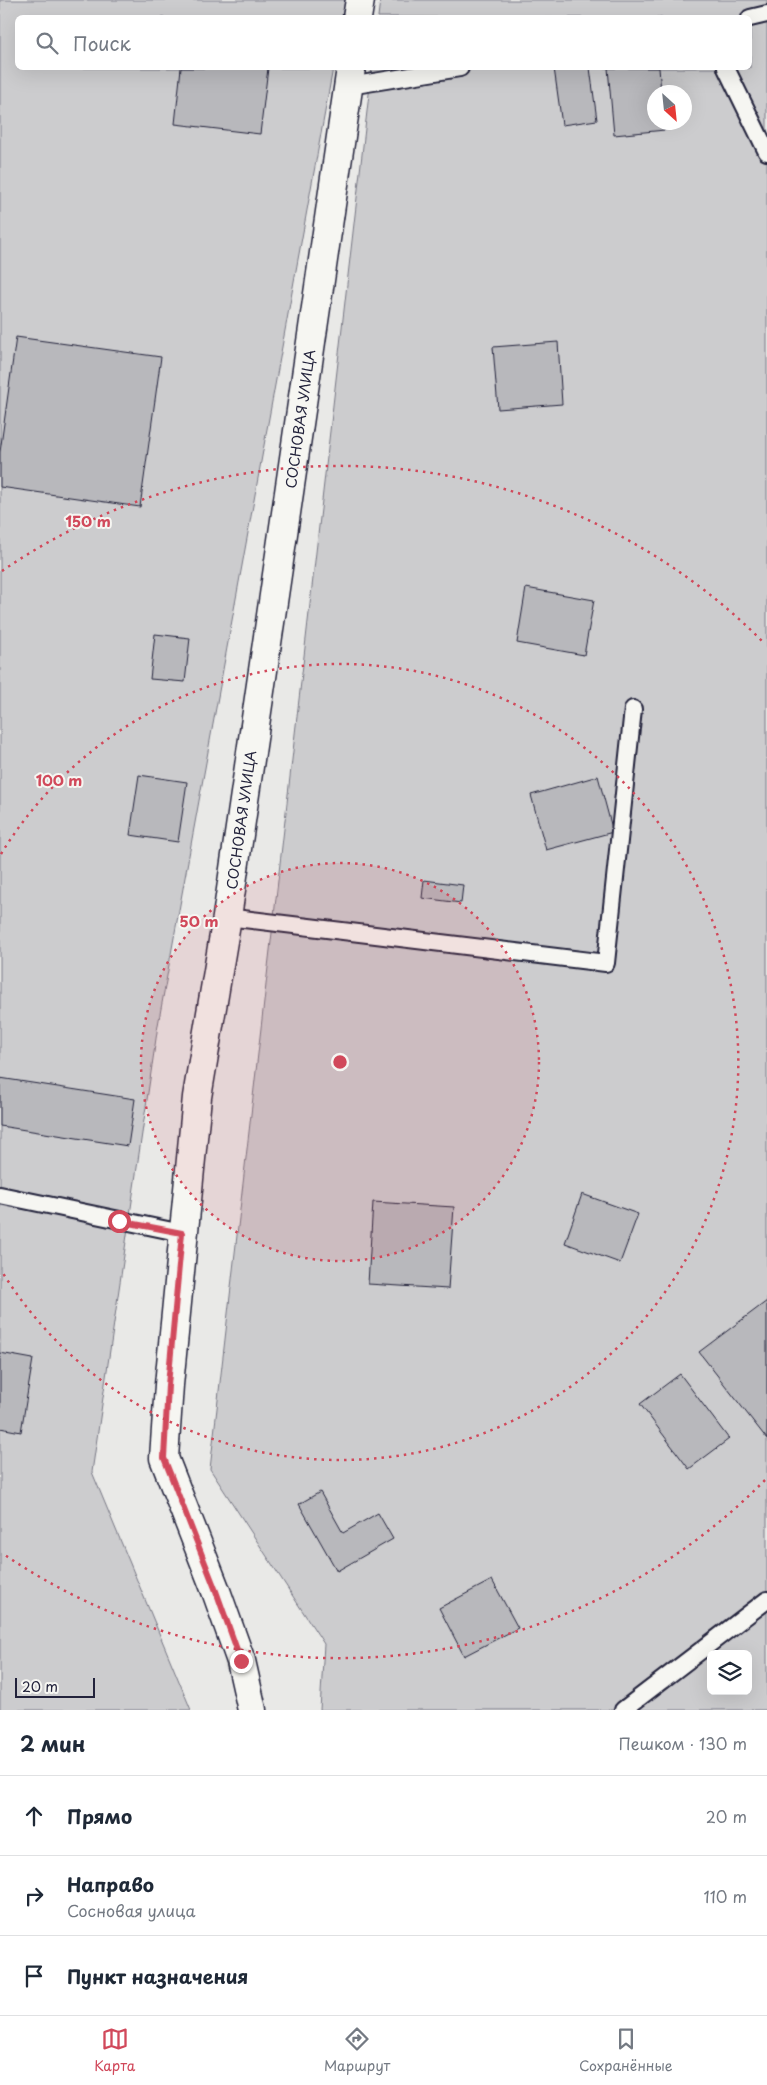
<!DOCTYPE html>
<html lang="ru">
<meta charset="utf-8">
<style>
body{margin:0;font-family:"Playpen Sans",sans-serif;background:#f2f2f3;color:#1f2937}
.controls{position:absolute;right:15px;bottom:15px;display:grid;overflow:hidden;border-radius:8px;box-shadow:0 5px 20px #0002}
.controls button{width:45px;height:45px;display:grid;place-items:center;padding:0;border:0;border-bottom:1px solid #e0e1e3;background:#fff;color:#1f2937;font:25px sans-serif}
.compass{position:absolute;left:647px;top:85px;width:45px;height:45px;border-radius:50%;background:#fff;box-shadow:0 5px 20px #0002;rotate:153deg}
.scale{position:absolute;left:15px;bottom:12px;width:80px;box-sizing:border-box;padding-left:5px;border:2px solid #22223b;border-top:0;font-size:14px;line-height:18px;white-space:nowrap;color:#22223b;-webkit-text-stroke:4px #f6f6f2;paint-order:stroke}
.stop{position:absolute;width:15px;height:15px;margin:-11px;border:4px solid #d1495b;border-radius:50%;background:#fff}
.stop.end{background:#d1495b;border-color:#fff;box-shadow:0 1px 5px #0008}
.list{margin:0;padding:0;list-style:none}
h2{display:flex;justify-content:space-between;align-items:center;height:65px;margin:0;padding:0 20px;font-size:21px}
h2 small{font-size:16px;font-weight:400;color:#747a83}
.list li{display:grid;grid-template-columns:32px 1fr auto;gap:15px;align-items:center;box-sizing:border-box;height:80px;padding:0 20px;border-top:1px solid #e0e1e3}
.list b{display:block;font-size:19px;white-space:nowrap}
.list p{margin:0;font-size:16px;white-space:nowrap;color:#747a83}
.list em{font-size:16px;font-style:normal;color:#747a83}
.icon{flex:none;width:28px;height:28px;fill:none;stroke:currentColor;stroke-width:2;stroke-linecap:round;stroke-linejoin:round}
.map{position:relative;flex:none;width:767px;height:1710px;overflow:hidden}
.search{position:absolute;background:#fff;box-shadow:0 5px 20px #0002;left:15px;right:15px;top:15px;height:55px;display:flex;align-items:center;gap:12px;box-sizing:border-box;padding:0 18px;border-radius:8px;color:#747a83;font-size:19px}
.sheet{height:305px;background:#fff}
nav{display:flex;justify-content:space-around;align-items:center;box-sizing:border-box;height:70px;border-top:1px solid #e0e1e3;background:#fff;font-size:14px;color:#747a83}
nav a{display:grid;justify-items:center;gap:2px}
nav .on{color:#d1495b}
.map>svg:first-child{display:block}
.green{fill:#ccccce;stroke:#777784;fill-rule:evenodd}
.building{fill:#b8b8bc;stroke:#22223b}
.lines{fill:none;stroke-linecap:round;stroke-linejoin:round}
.service-casing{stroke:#22223b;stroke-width:20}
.minor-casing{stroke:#22223b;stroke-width:31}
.service{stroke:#f6f6f2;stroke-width:16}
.minor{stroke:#f6f6f2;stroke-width:28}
.route{stroke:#d1495b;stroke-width:6}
.ring{fill:none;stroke:#d1495b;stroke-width:2.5;stroke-dasharray:2.5 5}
.labels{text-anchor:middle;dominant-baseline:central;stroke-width:4;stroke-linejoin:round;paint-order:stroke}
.street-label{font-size:14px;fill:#22223b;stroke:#f6f6f2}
.centre{fill:#d1495b;stroke:#f6f6f2;stroke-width:2.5}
.ring-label{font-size:15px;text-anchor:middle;font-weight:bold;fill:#d1495b;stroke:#f6f6f2;stroke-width:4;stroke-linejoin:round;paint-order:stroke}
</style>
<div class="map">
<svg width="767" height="1710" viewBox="0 0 767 1710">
<rect width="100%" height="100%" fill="#e9e9e7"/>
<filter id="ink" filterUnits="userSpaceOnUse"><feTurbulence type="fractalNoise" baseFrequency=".02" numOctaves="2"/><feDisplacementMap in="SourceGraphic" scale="10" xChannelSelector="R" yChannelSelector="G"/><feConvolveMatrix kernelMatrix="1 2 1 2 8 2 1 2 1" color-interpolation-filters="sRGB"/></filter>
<g filter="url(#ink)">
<path class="green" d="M 0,0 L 345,0 L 342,17 L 18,18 L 18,68 L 333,68 L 158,1025 L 92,1472 L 191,1710 L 0,1710 Z
M 380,0 L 767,0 L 767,1710 L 320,1710 L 324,1644 L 210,1469 L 372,68 L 750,68 L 750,18 L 378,17 ZM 654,92 L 684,92 L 684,122 L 654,122 ZM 711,1654 L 748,1654 L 748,1691 L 711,1691 Z"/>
<path class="building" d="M 181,68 L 268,68 L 260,134 L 175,124 Z
M 554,68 L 590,68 L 597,120 L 562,125 Z
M 608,68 L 659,68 L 661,92 L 654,92 L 654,122 L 664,122 L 665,130 L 614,135 Z
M 16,337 L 161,357 L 140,507 L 0,487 L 0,452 Z
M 558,342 L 562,404 L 498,409 L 493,347 Z
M 526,588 L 594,600 L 584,655 L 517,643 Z
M 155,634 L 190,638 L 185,682 L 150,679 Z
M 139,775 L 187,782 L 178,842 L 130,835 Z
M 598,776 L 613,832 L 546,850 L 531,795 Z
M 424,880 L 463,885 L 461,903 L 422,898 Z
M 0,1078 L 135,1099 L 128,1146 L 0,1126 Z
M 582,1194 L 638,1214 L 620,1263 L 565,1243 Z
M 373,1202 L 454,1207 L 448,1289 L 368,1284 Z
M 767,1301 L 767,1439 L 699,1352 Z
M 0,1353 L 33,1359 L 21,1432 L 0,1428 Z
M 680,1374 L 729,1439 L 689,1469 L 640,1404 Z
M 320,1492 L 343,1533 L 378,1513 L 393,1539 L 337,1571 L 299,1504 Z
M 492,1580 L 518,1628 L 464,1656 L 439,1608 Z"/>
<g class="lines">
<defs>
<path id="service" d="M 750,18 L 767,14
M 726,68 L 767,152
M 349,86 L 460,68
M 227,917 L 606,963 L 633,709
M 0,1195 L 182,1233
M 623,1710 L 767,1600"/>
<path id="minor" d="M 357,18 L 360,0
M 252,1710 L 241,1661 L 216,1591 L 164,1458 L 169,1385 L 197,1097 L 227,917 L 351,68"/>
</defs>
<use href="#service" class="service-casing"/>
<use href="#minor" class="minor-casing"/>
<use href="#service" class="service"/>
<use href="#minor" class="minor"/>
</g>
</g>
<g class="lines" filter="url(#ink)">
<path class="route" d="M 119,1221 L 182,1233 L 168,1385 L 164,1458 L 216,1591 L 241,1661"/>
</g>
<circle cx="340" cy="1062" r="199" fill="#d1495b" fill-opacity=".12"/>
<g class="ring">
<circle cx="340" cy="1062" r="199"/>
<path d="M1 854A398 398 0 1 1 1 1270"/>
<path d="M765 1480A596 596 0 0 1 2 1553M2 571A596 596 0 0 1 765 644"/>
</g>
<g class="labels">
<g class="street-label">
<text transform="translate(300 419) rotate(-82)">СОСНОВАЯ УЛИЦА</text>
<text transform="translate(241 820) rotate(-82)">СОСНОВАЯ УЛИЦА</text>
</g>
</g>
<circle cx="340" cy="1062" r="8" class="centre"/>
<g class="ring-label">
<text x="88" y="527">150 m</text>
<text x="59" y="786">100 m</text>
<text x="199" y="927">50 m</text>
</g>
</svg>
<div class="controls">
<button><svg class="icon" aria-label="layers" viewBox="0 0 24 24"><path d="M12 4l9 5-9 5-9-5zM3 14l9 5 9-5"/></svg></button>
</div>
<svg class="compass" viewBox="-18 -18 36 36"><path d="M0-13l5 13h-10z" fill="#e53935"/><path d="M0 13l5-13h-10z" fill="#747a83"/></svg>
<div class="scale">20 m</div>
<div class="stop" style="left:119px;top:1221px"></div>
<div class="stop end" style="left:241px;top:1661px"></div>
<div class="search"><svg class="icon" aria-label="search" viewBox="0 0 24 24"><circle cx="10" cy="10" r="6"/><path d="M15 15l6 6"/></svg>Поиск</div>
</div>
<section class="sheet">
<h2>2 мин<small>Пешком · 130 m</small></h2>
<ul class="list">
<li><svg class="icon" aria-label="ahead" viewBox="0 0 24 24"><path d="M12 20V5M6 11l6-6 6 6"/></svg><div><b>Прямо</b></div><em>20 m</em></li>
<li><svg class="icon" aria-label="right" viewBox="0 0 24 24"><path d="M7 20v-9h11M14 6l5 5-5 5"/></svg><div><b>Направо</b><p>Сосновая улица</p></div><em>110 m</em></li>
<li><svg class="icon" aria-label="arrive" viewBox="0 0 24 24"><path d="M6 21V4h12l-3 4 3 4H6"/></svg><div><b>Пункт назначения</b></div></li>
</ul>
</section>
<nav>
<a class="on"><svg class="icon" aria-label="map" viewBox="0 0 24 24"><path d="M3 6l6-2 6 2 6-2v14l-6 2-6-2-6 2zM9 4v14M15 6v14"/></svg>Карта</a>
<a><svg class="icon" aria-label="directions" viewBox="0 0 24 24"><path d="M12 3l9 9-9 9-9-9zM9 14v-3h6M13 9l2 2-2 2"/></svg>Маршрут</a>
<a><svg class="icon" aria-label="saved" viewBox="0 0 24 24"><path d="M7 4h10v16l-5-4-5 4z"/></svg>Сохранённые</a>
</nav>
